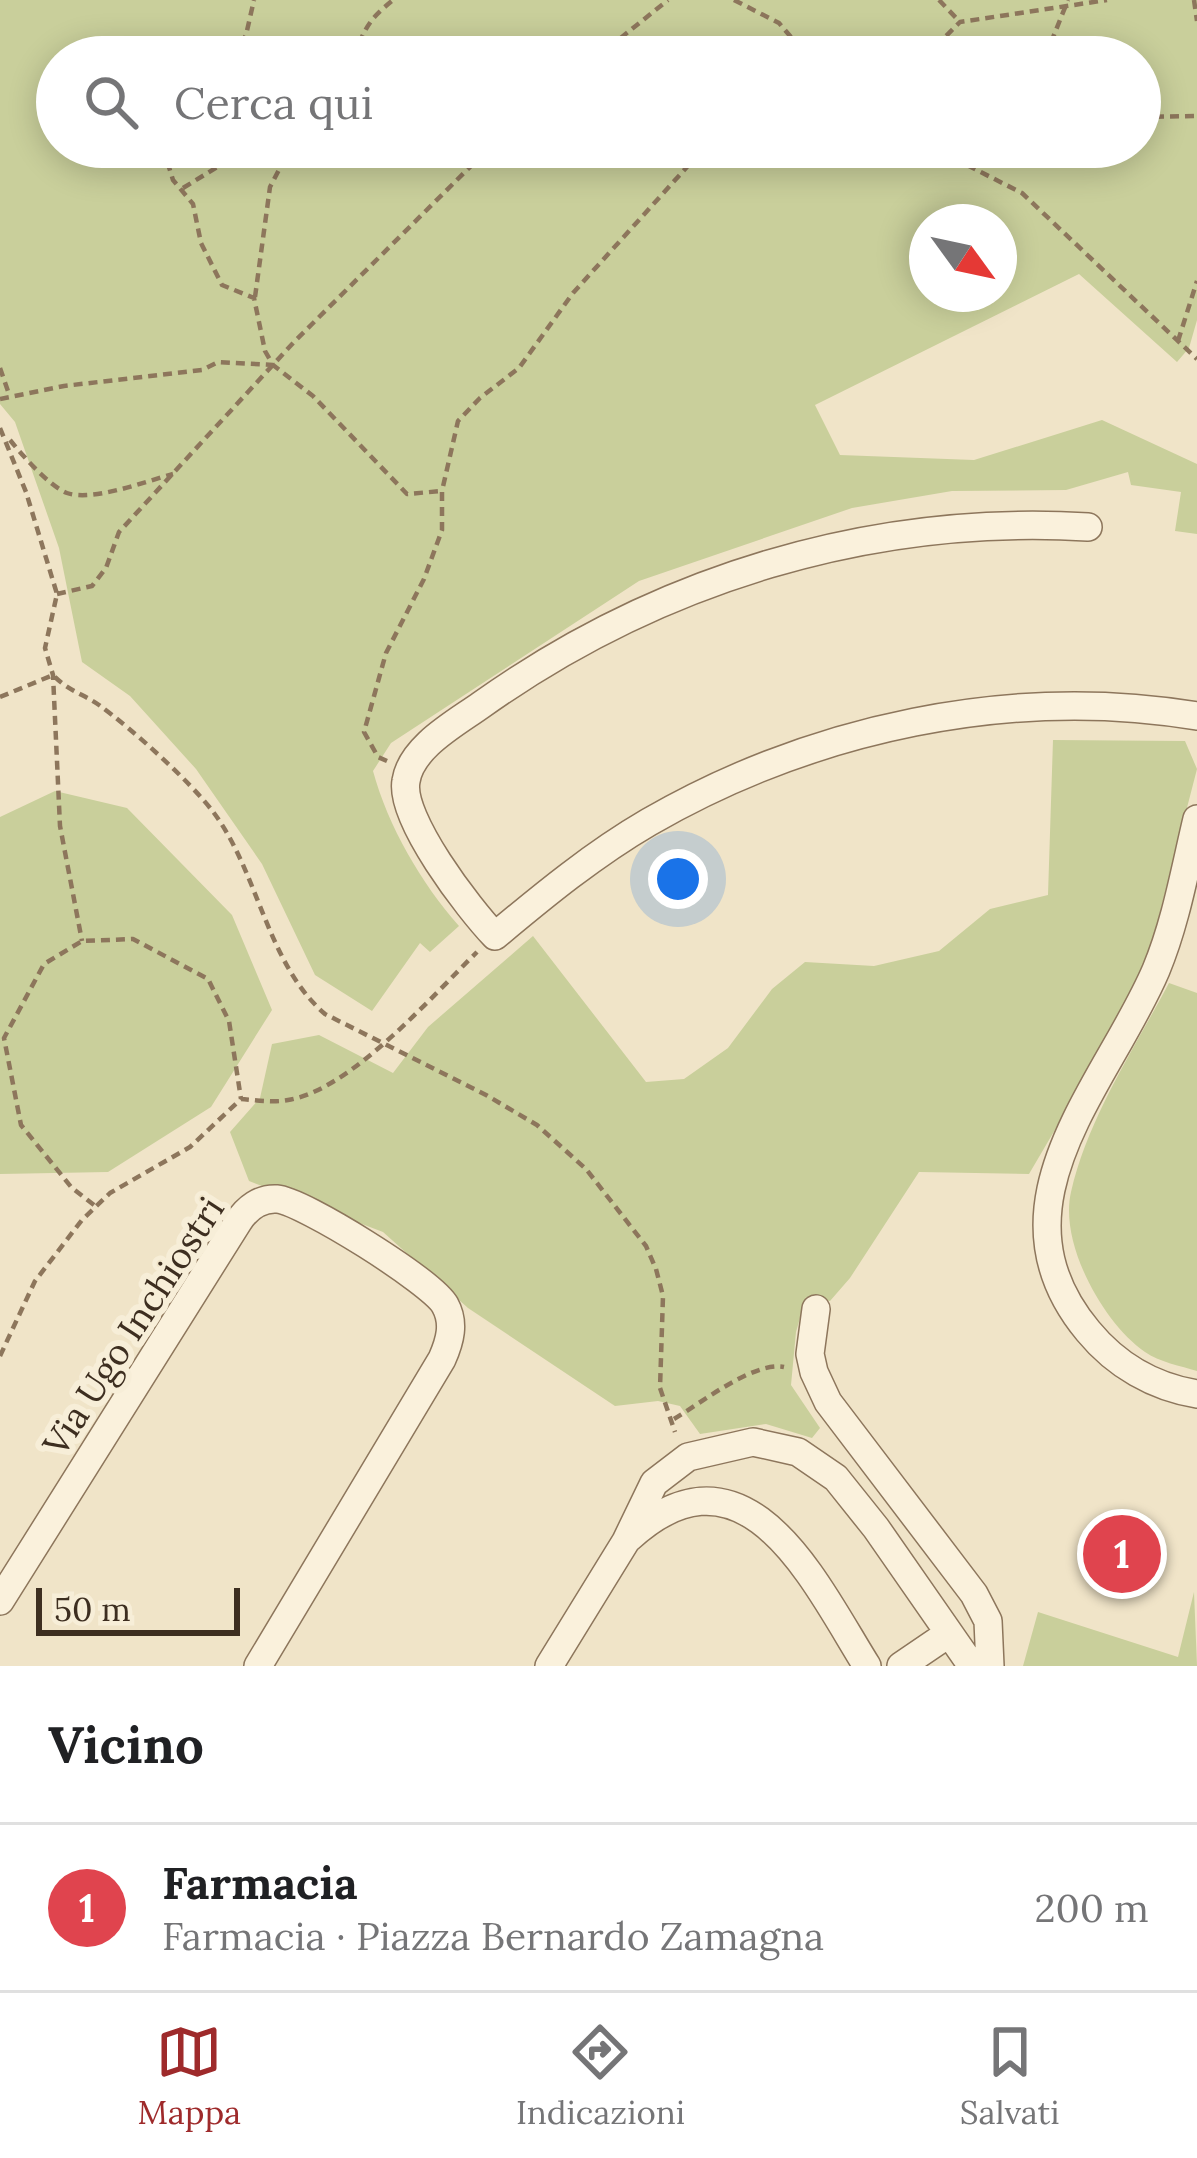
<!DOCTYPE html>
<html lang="it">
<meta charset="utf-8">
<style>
body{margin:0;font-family:Lora,serif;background:#f2f2f2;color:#202124}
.compass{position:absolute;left:909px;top:204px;width:108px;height:108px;border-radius:50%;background:#fff;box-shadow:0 6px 30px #0003;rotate:123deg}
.scale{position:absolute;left:36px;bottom:30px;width:204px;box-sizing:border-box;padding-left:12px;border:6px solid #3d2e20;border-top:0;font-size:33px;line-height:42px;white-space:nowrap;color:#3d2e20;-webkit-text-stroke:9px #f7eed8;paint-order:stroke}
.you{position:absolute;left:678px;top:879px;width:42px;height:42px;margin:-30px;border:9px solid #fff;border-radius:50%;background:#1a73e8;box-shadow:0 0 0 18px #1a73e833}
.badge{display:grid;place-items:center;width:78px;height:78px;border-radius:50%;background:#9e2a2b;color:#fff;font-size:39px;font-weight:700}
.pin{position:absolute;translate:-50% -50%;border:6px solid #fff;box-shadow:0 3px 12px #0006}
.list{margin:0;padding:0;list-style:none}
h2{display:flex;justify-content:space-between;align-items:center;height:156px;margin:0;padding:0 48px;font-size:51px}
h2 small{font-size:39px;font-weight:400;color:#757577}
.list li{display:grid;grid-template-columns:78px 1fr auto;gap:36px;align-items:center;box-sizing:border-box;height:168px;padding:0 48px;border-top:3px solid #e0e0e0}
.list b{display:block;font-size:45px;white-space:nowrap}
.list p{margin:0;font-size:39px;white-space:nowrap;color:#757577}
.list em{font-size:39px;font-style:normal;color:#757577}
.icon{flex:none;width:66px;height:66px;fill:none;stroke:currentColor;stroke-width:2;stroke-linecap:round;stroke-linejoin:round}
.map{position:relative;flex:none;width:1197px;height:1666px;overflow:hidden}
.search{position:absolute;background:#fff;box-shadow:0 6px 30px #0003;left:36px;right:36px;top:36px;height:132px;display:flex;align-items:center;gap:30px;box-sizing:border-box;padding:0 42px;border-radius:66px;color:#757577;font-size:45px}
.sheet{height:324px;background:#fff}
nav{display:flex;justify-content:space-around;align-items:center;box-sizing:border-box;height:168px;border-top:3px solid #e0e0e0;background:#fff;font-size:33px;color:#757577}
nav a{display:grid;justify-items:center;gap:6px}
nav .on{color:#9e2a2b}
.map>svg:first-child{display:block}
.green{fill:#c9cf9b;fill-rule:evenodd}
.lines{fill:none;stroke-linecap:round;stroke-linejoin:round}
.minor-casing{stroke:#8d765c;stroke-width:30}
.path{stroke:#8d765c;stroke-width:4.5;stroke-dasharray:9 6;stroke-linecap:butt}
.minor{stroke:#faf1dc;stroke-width:27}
.labels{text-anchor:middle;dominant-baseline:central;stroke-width:12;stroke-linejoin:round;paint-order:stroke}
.street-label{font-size:36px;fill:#3d2e20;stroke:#f7eed8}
</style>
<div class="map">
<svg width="1197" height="1666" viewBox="0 0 1197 1666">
<rect width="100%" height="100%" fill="#f0e4c8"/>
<path class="green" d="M 0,0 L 1197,0 L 1197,320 L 1189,348 L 1177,362 L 1079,274 L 815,405 L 840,455 L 974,460 L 1102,420 L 1197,464 L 1197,534 L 1175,531 L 1181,492 L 1131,485 L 1128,472 L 1066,490 L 952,491 L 852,508 L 639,581 L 391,743 L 373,771 C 388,826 421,883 459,926 L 430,952 L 420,943 L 372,1011 L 315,975 L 262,864 L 196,769 L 130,696 L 82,662 L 59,548 L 15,422 L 0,404 ZM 1140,57 L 1140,147 L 57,147 L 57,57 ZM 927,222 L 999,222 L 999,294 L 927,294 Z
M 1053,740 L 1185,741 L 1197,769 L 1151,947 L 1123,1014 L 1029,1174 L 919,1172 L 850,1278 L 830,1301 L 806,1297 L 796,1332 L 791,1385 L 820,1428 L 812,1438 L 766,1424 L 700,1434 L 680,1406 L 658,1401 L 615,1406 L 468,1308 L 383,1232 L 249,1181 L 230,1132 L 260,1098 L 272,1044 L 319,1035 L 393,1073 L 428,1027 L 533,936 L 646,1082 L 684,1079 L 728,1048 L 772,989 L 805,962 L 874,966 L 939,951 L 990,909 L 1048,895 Z
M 55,791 L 127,808 L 232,915 L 272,1010 L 211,1107 L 108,1172 L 0,1174 L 0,817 Z
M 1169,983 L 1197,993 L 1197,1371 C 1181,1366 1159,1362 1145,1352 C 1103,1323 1059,1243 1071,1192 C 1088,1118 1134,1049 1169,983 Z
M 1194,1592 L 1197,1666 L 1023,1666 L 1038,1612 L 1178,1657 Z"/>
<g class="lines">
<defs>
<path id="minor" d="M 1088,527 C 871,514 658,579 481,705 C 456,723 411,747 406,781 C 399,818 469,909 495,936 C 544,895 594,854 649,822 C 812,728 1011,685 1197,716
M 1197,819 C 1185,869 1176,922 1156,970 C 1107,1085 983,1205 1088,1331 C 1116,1365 1154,1387 1197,1394
M 816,1309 L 810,1354 L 814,1372 L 828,1402 L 974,1594 L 988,1621 L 990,1666
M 629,1538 C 746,1431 815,1583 867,1666
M 0,1601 L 238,1222 C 247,1208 260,1198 277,1199 C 303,1201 432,1282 445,1305 C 455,1323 450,1341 442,1359 L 258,1666
M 549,1666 L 626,1541 L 654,1483 L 688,1457 L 753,1442 L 798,1452 L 836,1478 L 876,1528 L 972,1666
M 901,1666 L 948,1634"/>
</defs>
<use href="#minor" class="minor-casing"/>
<path class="path" d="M 734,0 L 779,23 L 796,43 L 784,57
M 939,0 L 960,22
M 1194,0 L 1197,21
M 796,43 L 817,57
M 234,57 L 246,35 L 254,0
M 353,57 C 366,28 367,21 393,0
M 597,57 L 668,0
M 925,57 L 960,22 L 1107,0
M 1053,57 L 1050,45 L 1068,0
M 1140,117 L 1197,116
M 168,147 L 168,164 L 173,180 L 193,204 L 201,243 L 222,285 L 254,298 L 265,351 L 273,365 L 313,396 L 407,494 L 442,491
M 944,147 L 957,160 L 1022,193 L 1197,359
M 183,188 L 250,147
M 255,297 L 270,187 L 291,147
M 1178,341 L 1197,281
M 0,368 L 9,394
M 0,399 L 64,386 L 202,370 L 218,362 L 273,365
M 0,428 L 26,492 L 57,594 L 45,648 L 53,675 L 60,826 L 82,941
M 10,440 C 22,455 49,486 67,493 C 92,502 147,481 173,474
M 57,594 L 92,586 L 106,568 L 119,532 L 294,342 L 490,147
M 0,697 L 53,675 C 67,690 83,694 99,705 C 132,729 190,781 214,813 C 259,874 267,964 325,1014 L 486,1095 L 537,1125 L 586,1169 L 646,1246 L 656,1269 L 663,1296 L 660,1388 L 675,1432
M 387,761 L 378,757 L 364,732 L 386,653 L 424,579 L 442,530 L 442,491 L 458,421 L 480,398 L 519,368 L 573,293 L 705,147
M 94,1205 L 72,1188 L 21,1125 L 4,1038 L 44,964 L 82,941 L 133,939 L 208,979 L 229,1021 L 241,1099
M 0,1356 L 35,1281 L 82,1220 L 110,1193 L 190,1147 L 241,1099 C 255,1100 273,1103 288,1100 C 351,1090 432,996 477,952
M 674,1419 C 701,1403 754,1361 784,1367"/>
<use href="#minor" class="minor"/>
</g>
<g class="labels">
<g class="street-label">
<text transform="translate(133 1326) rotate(-57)">Via Ugo Inchiostri</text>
</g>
</g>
</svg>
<svg class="compass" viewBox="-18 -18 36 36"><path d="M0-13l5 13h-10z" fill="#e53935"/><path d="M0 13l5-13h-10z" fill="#757577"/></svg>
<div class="scale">50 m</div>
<div class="you"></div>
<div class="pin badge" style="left:1122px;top:1554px;background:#e0444e">1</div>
<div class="search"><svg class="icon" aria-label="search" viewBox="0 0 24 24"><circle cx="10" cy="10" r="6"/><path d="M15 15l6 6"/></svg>Cerca qui</div>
</div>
<section class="sheet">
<h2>Vicino<small></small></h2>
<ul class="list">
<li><span class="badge" style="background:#e0444e">1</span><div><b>Farmacia</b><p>Farmacia · Piazza Bernardo Zamagna</p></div><em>200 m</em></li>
</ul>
</section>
<nav>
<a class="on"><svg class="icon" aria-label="map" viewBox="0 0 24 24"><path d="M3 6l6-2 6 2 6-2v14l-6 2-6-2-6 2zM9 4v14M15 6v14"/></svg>Mappa</a>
<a><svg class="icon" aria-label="directions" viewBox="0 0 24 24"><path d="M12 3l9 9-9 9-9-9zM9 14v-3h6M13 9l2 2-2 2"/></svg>Indicazioni</a>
<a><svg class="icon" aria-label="saved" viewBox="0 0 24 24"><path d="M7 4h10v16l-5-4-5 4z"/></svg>Salvati</a>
</nav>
